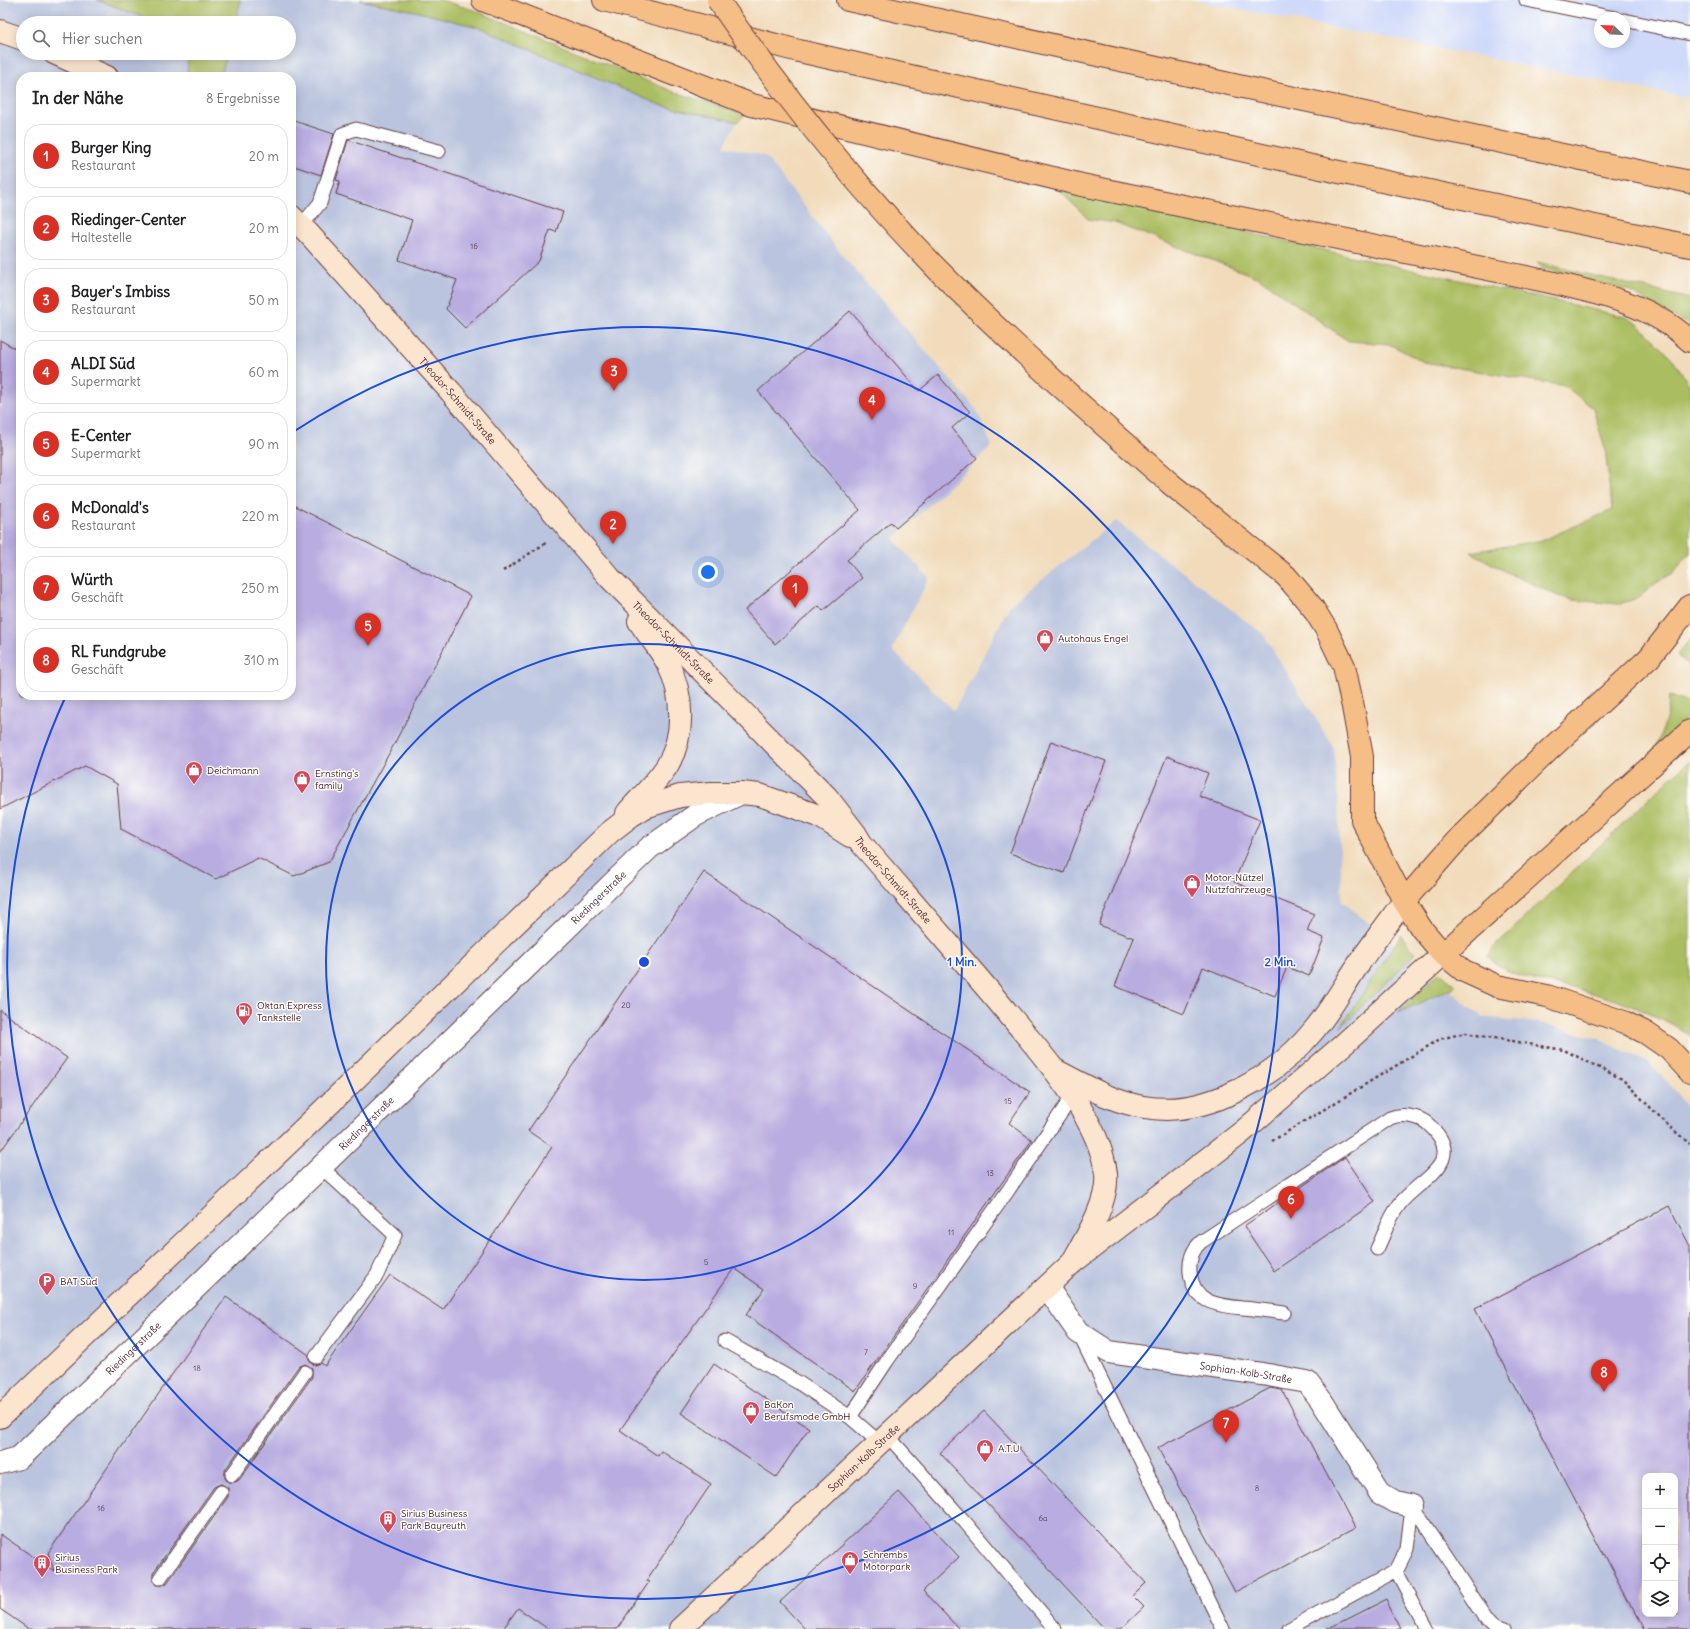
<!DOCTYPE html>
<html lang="de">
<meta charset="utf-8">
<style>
body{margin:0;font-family:Delius,sans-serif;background:#f2f2f2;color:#202124}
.controls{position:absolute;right:12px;bottom:12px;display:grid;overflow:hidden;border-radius:8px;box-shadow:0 2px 10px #0003}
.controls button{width:36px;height:36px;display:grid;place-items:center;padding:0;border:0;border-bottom:1px solid #e0e0e0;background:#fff;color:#202124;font:20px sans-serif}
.compass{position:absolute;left:1594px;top:12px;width:36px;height:36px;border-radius:50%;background:#fff;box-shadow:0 2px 10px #0003;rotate:293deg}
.you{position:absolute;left:708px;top:572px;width:14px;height:14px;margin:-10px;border:3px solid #fff;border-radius:50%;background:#1a73e8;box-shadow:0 0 0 6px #1a73e833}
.badge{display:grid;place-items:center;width:26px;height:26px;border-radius:50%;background:#d93025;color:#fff;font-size:13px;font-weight:700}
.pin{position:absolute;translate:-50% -33px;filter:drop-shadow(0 1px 2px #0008)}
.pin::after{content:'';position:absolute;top:21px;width:14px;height:12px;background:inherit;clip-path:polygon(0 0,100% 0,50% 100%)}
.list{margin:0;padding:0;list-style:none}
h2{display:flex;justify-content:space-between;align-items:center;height:52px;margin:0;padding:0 16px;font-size:17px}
h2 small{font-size:13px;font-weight:400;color:#757577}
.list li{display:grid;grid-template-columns:26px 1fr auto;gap:12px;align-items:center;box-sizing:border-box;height:64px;margin:0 8px 8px;padding:0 8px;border:1px solid #e0e0e0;border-radius:16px}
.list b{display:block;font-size:15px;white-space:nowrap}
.list p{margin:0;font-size:13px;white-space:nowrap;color:#757577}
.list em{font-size:13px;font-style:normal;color:#757577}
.icon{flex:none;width:22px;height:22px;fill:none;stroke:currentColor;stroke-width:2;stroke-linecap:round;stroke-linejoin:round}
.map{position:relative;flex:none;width:1690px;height:1629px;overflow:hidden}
.search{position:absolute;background:#fff;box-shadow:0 2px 10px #0003;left:16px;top:16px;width:280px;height:44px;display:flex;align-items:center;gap:10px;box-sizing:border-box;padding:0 14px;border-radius:22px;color:#757577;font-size:15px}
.panel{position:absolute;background:#fff;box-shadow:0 2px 10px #0003;left:16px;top:72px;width:280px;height:628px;border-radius:16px}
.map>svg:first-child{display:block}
.built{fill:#cfdafa;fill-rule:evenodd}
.industrial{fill:#bac4de;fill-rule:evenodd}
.green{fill:#aabd60;stroke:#7a6e46}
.building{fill:#b8ace0;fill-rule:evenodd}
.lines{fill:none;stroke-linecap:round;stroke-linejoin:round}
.lane-casing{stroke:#633b41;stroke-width:15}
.street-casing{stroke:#633b41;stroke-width:24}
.secondary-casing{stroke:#633b41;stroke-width:24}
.primary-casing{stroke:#633b41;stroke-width:24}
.highway-casing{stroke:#633b41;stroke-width:24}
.path{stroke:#633b41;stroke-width:2.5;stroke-dasharray:3 3;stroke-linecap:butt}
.lane{stroke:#fff;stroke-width:13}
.street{stroke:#fff;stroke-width:22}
.secondary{stroke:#fbe5cf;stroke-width:22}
.primary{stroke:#f5be86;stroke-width:22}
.highway{stroke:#f5be86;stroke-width:22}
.primary-bridge-casing{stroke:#633b41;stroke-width:24;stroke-linecap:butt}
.primary-bridge{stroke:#f5be86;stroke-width:22}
.ring{fill:none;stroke:#1d4ed8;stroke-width:2}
.labels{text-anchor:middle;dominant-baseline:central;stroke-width:3;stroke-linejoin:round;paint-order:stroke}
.number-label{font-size:8px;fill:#664258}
.street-label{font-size:10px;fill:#4a1f2b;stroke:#fdfcf7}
.poi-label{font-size:10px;fill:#4a1f2b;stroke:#fdfcf7;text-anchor:start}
.centre{fill:#1d4ed8;stroke:#fdfcf7;stroke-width:2}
.ring-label{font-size:12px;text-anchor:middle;font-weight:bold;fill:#1d4ed8;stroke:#fdfcf7;stroke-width:3;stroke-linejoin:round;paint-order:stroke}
</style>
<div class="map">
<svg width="1690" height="1629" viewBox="0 0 1690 1629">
<rect width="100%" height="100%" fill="#fdfcf7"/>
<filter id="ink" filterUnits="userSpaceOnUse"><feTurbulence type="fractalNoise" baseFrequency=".025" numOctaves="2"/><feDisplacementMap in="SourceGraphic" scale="8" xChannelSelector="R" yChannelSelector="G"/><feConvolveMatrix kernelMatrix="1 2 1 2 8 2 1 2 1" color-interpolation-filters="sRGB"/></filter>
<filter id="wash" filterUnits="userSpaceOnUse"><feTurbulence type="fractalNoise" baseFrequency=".012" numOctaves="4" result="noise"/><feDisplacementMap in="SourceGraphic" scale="16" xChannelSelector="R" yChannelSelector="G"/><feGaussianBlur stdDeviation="0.9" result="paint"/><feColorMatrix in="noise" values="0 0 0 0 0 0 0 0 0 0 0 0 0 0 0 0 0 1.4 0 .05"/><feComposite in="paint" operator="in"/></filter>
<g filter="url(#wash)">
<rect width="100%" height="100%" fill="#f1dbbb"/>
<path class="built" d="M 1192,0 L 1690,0 L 1690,98 ZM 1600,18 L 1624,18 L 1624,42 L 1600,42 Z"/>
<path class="industrial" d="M 0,0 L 96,0 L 159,23 L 23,23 L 23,53 L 183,53 L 188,59 L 187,77 L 21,77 L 21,695 L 291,695 L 291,77 L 221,77 L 227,53 L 289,53 L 289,23 L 235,23 L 241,0 L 360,0 L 415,11 L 478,27 L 660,105 L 737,122 L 724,146 L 765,156 L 847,261 L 976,409 L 992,446 L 893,539 L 929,578 L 892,650 L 954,711 L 1010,605 L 1116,521 L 1263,634 L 1334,748 L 1338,801 L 1342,901 L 1482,1017 L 1541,1023 L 1599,1039 L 1650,1063 L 1678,1094 L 1690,1115 L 1690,1629 L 0,1629 ZM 1645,1476 L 1675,1476 L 1675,1614 L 1645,1614 Z"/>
<path class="green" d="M 97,0 L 241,0 L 235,23 L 159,23 Z
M 360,0 L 440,0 L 474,10 L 672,91 L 745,115 L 737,122 L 660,105 L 478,27 L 415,11 Z
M 183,53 L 227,53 L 221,77 L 187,77 L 188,59 Z
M 1058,189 L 1381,263 L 1578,306 L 1625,317 L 1639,325 L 1671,357 L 1690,386 L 1690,553 L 1673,573 L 1656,583 L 1638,598 L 1619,604 L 1572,600 L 1558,596 L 1508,573 L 1471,552 L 1543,540 L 1612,510 L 1605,449 L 1593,408 L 1565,386 L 1424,362 L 1389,344 L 1348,341 L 1259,278 L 1115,223 L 1088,219 Z
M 1537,262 L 1690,299 L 1690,328 L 1685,323 L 1627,290 L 1542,268 Z
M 1690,639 L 1690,667 L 1677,655 Z
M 1669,696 L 1686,702 L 1690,707 L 1690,715 L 1652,753 C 1662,734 1669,717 1669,696 Z
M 1690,761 L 1690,1036 C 1665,1016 1612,998 1581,990 C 1547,981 1515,982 1488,957 L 1493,948 L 1662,786 Z
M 1401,935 L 1415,954 L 1340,1028 Z
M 1439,972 L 1456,986 L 1398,1013 Z"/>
<g id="blocks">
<path class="building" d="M 291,120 L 334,134 L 321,175 L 291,165 Z
M 348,140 L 563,212 L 556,232 L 550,230 L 539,261 L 465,328 L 446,309 L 457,280 L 399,260 L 412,220 L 336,194 L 340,181 L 336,180 Z
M 850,311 L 919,391 L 938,375 L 970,412 L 952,428 L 977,458 L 896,528 L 891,522 L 847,560 L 862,578 L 823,611 L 819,606 L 775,644 L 745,610 L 860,510 L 758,391 Z
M 0,340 L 21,352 L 21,695 L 291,695 L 291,504 L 471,596 L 392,748 L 329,862 L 294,876 L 258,858 L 216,879 L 121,829 L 117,784 L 85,766 L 0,809 Z
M 1051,741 L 1106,761 L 1064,873 L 1010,853 Z
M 1167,756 L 1208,773 L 1199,796 L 1260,820 L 1234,882 L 1314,914 L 1307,931 L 1324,938 L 1309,976 L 1287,967 L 1275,996 L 1203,967 L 1184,1014 L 1115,986 L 1134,938 L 1099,925 Z
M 704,872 L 1030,1092 L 1009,1123 L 1032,1140 L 855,1391 L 746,1315 L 764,1289 L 734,1268 L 620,1430 L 658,1456 L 661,1451 L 711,1484 L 646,1581 L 649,1582 L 617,1629 L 548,1629 L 518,1608 L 503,1629 L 29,1629 L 0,1609 L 0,1534 L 54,1571 L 48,1553 L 226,1297 L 309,1355 L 309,1360 L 312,1364 L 315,1365 L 321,1363 L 325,1366 L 390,1275 L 443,1310 L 552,1147 L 528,1131 ZM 305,1364 L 312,1368 L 312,1377 L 239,1480 L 235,1482 L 228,1482 L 225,1478 L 225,1470 L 298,1367 ZM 221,1484 L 228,1488 L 228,1497 L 167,1583 L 163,1585 L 156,1585 L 153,1581 L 153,1573 L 214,1487 Z
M 0,1010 L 67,1058 L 0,1152 Z
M 1345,1157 L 1375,1202 L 1274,1271 L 1244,1226 Z
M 1669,1206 L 1690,1246 L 1690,1629 L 1643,1629 L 1475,1309 ZM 1645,1476 L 1675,1476 L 1675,1614 L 1645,1614 Z
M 714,1364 L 809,1428 L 776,1477 L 681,1413 Z
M 1270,1388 L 1282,1390 L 1355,1528 L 1235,1592 L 1158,1448 Z
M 984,1411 L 1146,1583 L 1133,1596 L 1144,1607 L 1121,1629 L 1105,1629 L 940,1453 Z
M 899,1492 L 959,1557 L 923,1591 L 959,1629 L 805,1629 L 780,1602 Z
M 1386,1599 L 1401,1629 L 1327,1629 Z"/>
</g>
</g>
<g filter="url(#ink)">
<use href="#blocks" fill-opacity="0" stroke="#633b41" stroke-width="1"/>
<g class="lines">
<defs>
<path id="lane" d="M 1526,0 L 1615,18
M 1624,20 L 1690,34
M 301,226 L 320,203 L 342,134 L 356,129 L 439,151
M 1284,1313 C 1270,1311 1256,1309 1242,1308 C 1216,1305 1193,1303 1190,1272 C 1189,1260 1192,1250 1201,1242 L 1390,1118 C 1402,1113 1419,1116 1428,1124 C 1471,1162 1417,1180 1399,1205 C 1389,1218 1384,1235 1377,1249
M 1080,1336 L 1223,1629
M 725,1341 L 799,1383 L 850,1417
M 316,1357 L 377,1275 L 395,1235 L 321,1167
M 888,1436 L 965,1522 L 1055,1629
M 880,1443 L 850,1417 L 887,1361 L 1007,1192 L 1072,1097
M 232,1475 L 305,1372
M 1412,1506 L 1446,1556 L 1487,1619 L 1493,1625 L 1504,1629
M 1396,1571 L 1427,1629
M 160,1578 L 221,1492
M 1289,1629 L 1396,1571 L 1407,1549 L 1412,1506"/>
<g id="street">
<path id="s1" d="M 1047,1287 L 1078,1332 L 1109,1352 L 1262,1374 L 1307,1382 L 1321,1400 L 1380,1493 L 1395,1502 L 1412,1506"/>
<path id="s2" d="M 0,1463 L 19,1458 L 321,1167 L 649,848 L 696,815 L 741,793"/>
</g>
<g id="secondary">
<path d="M 0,31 L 23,39"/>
<path d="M 54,53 L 107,77"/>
<path id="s3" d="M 291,216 L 309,234 L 451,392 L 610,578 L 827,797 L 855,833 L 861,843 C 906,895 952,947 996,999 C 1033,1044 1100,1115 1106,1174 C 1109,1202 1085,1239 1072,1263"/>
<path d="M 627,813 C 640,798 656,783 667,766 C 685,735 684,696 668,664 C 660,649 648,635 639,621"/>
<path d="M 1055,1070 C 1084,1085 1112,1102 1144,1107 C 1206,1118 1276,1077 1314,1030 C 1330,1011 1342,989 1356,968 C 1371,945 1388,923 1404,901"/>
<path d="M 0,1417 L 315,1118 L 610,832 L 632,815 L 648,806 L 680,796 L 711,793 L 741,793 L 760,795 L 819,816 L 850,836"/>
<path id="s4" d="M 680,1629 L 1072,1263 L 1241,1133 L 1344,1044 L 1443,954"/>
</g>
<path id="primary" d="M 1172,485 L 1286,576 L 1313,608 L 1326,629 L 1344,666 L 1353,707 L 1362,757 L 1362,820 L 1404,901 L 1421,928 L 1443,954 L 1464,971 L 1497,986 L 1547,996 L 1624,1022 L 1646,1033 L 1669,1049 L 1690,1072
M 1404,901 L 1460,837 L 1548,751 L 1649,658
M 1443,954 L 1690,731"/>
<path id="highway" d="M 483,0 L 752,105 L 1082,185 L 1550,282 C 1599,293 1652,305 1690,341
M 604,0 L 799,51 L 1325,169 L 1690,246
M 848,0 L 1243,87 L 1690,182
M 1649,658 L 1690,606"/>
</defs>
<use href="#lane" class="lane-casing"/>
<use href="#street" class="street-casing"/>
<use href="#secondary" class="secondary-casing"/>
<use href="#primary" class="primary-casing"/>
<use href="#highway" class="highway-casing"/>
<path class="path" d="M 503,571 L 547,542
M 1272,1141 L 1440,1039 L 1465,1033 L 1564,1050 L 1622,1079 L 1671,1128 L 1690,1144"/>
<use href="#lane" class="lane"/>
<use href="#street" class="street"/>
<use href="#secondary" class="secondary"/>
<use href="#primary" class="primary"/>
<use href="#highway" class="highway"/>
<defs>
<path id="primary-bridge" d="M 718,0 C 782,94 858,188 938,270 C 1012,345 1092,415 1172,485"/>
</defs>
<use href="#primary-bridge" class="primary-bridge-casing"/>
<use href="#primary-bridge" class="primary-bridge"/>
</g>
</g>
<g class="ring">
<circle cx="644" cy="962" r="318"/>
<path d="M293 432A636 636 0 1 1 65 698"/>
</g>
<defs>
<symbol id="shop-pin" viewBox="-11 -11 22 30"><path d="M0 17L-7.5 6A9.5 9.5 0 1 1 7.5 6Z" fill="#d1495b" stroke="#fdfcf7"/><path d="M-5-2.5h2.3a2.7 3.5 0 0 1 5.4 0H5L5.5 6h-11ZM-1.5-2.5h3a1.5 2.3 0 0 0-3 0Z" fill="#fff"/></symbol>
<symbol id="fuel-pin" viewBox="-11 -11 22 30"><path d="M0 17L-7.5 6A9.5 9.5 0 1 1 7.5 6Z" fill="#d1495b" stroke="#fdfcf7"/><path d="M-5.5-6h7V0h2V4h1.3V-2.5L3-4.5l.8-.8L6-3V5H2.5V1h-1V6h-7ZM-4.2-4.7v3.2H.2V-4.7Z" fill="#fff"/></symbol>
<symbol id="parking-pin" viewBox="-11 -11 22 30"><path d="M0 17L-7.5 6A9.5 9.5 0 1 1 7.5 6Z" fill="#d1495b" stroke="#fdfcf7"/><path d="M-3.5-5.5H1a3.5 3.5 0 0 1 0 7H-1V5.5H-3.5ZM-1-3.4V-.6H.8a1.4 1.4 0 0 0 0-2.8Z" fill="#fff"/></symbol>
<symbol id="building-pin" viewBox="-11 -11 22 30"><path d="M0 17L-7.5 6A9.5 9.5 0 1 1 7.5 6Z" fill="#d1495b" stroke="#fdfcf7"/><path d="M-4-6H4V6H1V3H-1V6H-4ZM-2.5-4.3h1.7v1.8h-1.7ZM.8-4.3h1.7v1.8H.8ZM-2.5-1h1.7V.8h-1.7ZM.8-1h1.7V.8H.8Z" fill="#fff"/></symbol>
</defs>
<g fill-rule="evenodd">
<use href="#shop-pin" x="1035" y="628" width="20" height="27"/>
<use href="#shop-pin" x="184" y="760" width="20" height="27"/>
<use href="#shop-pin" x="292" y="769" width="20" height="27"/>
<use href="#shop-pin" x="1182" y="873" width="20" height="27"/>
<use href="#fuel-pin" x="234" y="1001" width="20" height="27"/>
<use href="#parking-pin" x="37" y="1271" width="20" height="27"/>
<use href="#shop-pin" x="741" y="1400" width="20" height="27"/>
<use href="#shop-pin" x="975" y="1438" width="20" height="27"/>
<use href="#building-pin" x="378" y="1509" width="20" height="27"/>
<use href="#shop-pin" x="840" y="1550" width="20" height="27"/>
<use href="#building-pin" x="32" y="1553" width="20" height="27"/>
</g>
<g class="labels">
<g class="number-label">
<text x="474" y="246">16</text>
<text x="626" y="1005">20</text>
<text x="1008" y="1101">15</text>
<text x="990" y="1173">13</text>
<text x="951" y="1232">11</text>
<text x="706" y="1262">5</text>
<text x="915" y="1286">9</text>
<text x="866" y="1352">7</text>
<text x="197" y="1368">18</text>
<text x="1257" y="1488">8</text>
<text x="101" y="1508">16</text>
<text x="1043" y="1518">6a</text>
</g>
<g class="street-label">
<text stroke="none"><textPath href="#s3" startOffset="249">Theodor-Schmidt-Straße</textPath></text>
<text stroke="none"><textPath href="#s3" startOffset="573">Theodor-Schmidt-Straße</textPath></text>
<text stroke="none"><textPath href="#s3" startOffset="897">Theodor-Schmidt-Straße</textPath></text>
<text stroke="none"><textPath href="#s2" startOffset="826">Riedingerstraße</textPath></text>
<text stroke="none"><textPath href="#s2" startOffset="502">Riedingerstraße</textPath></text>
<text stroke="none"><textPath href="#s2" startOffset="178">Riedingerstraße</textPath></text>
<text stroke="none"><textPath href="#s1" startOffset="230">Sophian-Kolb-Straße</textPath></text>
<text stroke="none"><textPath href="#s4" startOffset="251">Sophian-Kolb-Straße</textPath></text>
</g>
<g class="poi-label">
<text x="1058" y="638">Autohaus Engel</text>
<text x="207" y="770">Deichmann</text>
<text x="315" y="773">Ernsting's<tspan x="315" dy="12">family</tspan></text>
<text x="1205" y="877">Motor-Nützel<tspan x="1205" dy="12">Nutzfahrzeuge</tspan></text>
<text x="257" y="1005">Oktan Express<tspan x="257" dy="12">Tankstelle</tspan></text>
<text x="60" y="1281">BAT Süd</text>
<text x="764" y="1404">BaKon<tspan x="764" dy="12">Berufsmode GmbH</tspan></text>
<text x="998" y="1448">A.T.U</text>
<text x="401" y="1513">Sirius Business<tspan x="401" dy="12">Park Bayreuth</tspan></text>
<text x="863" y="1554">Schrembs<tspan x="863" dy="12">Motorpark</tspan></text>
<text x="55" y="1557">Sirius<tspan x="55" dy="12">Business Park</tspan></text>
</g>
</g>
<circle cx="644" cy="962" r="6" class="centre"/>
<g class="ring-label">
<text x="962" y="966">1 Min.</text>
<text x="1280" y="966">2 Min.</text>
</g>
</svg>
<div class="controls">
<button>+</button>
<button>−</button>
<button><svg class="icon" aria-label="locate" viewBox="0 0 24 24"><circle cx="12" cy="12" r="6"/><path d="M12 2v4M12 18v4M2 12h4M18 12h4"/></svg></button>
<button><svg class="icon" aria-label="layers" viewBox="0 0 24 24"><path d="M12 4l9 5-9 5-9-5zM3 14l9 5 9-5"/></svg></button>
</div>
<svg class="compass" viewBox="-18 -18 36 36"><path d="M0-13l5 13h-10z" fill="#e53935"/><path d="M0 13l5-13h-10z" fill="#757577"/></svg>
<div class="you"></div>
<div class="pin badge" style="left:795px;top:608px">1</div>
<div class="pin badge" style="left:613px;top:544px">2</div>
<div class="pin badge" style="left:614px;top:391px">3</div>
<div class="pin badge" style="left:872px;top:420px">4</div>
<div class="pin badge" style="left:368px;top:646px">5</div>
<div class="pin badge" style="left:1291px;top:1219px">6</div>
<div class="pin badge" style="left:1226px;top:1443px">7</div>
<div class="pin badge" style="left:1604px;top:1392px">8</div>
<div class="search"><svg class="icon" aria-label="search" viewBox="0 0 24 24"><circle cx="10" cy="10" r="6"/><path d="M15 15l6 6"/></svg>Hier suchen</div>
<section class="panel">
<h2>In der Nähe<small>8 Ergebnisse</small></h2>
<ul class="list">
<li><span class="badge">1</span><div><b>Burger King</b><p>Restaurant</p></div><em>20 m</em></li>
<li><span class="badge">2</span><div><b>Riedinger-Center</b><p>Haltestelle</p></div><em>20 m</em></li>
<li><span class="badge">3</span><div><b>Bayer's Imbiss</b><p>Restaurant</p></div><em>50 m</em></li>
<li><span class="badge">4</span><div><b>ALDI Süd</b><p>Supermarkt</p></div><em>60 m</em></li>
<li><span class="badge">5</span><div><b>E-Center</b><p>Supermarkt</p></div><em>90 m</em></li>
<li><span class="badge">6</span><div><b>McDonald's</b><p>Restaurant</p></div><em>220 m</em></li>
<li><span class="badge">7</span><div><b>Würth</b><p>Geschäft</p></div><em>250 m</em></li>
<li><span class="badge">8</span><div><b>RL Fundgrube</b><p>Geschäft</p></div><em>310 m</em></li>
</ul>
</section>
</div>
